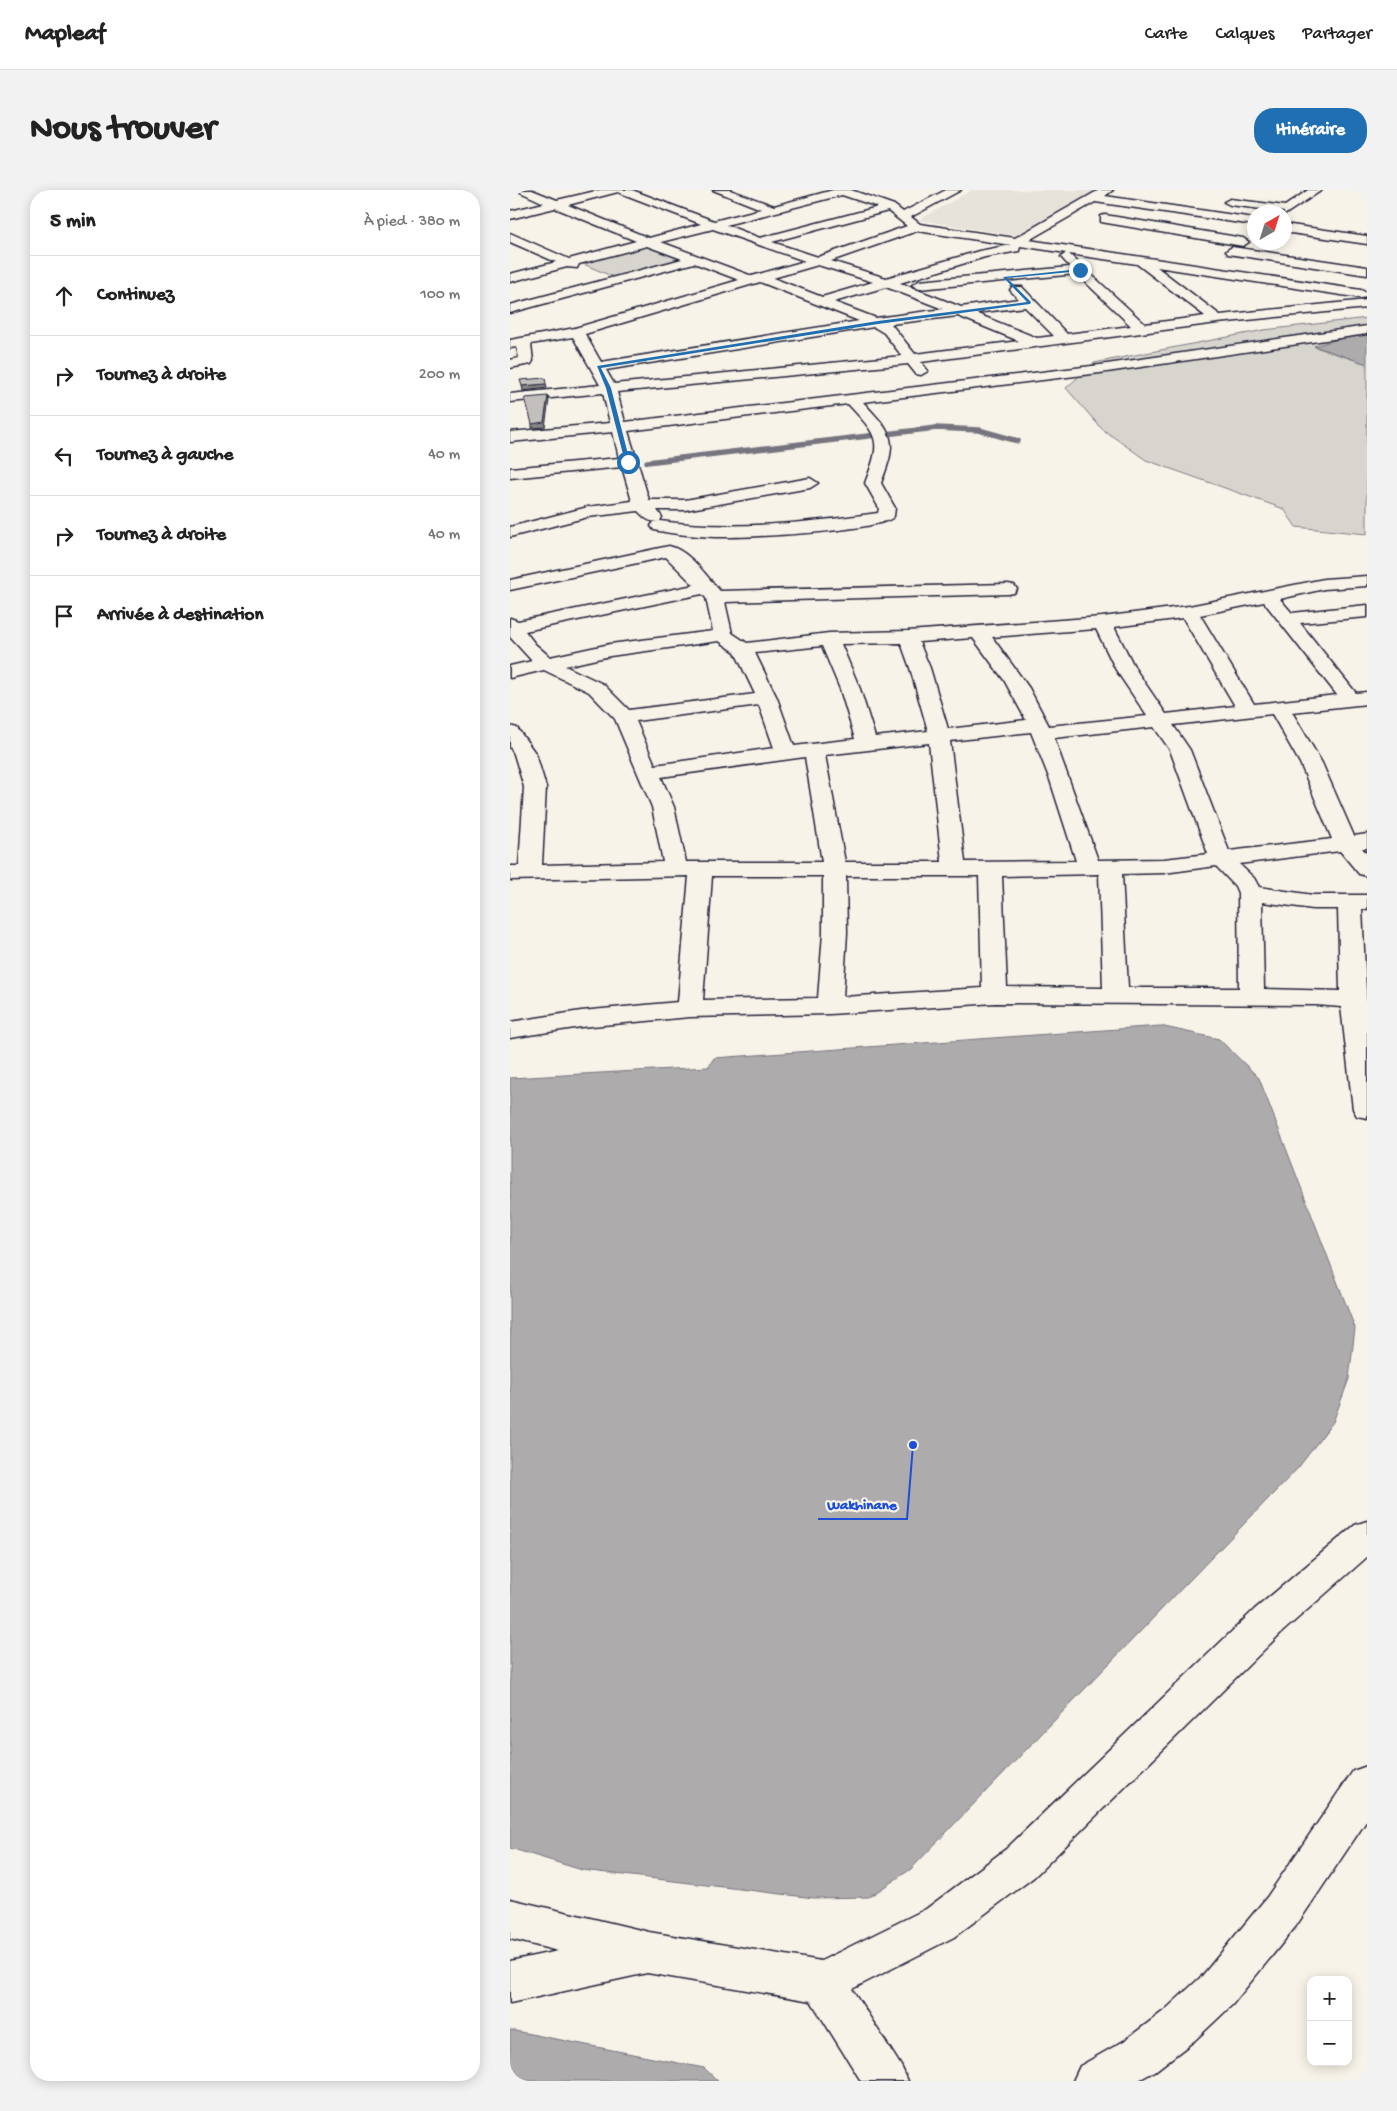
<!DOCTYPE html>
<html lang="fr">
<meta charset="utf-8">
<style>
body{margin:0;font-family:"Gochi Hand",sans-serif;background:#f2f2f2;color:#222}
.controls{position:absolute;right:15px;bottom:15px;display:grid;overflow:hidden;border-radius:10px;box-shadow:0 2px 12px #0003}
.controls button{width:45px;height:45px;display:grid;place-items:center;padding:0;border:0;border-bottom:1px solid #e0e0e0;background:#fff;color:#222;font:25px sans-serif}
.compass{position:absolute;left:737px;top:15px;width:45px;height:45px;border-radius:50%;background:#fff;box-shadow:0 2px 12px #0003;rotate:39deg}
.stop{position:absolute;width:15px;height:15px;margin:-11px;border:4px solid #1f6fb2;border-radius:50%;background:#fff}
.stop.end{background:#1f6fb2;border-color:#fff;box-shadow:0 1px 5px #0008}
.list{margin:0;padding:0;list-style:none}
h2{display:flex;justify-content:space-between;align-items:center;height:65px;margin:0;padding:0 20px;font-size:21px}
h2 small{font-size:16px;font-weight:400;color:#767676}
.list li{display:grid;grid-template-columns:32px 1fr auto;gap:15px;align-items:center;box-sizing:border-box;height:80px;padding:0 20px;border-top:1px solid #e0e0e0}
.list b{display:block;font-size:19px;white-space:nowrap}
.list em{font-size:16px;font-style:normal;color:#767676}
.icon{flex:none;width:28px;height:28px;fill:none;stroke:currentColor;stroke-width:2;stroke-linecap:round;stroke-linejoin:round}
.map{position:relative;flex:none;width:857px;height:1891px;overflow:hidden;border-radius:20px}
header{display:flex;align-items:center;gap:30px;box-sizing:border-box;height:70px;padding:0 25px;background:#fff;border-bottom:1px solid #e0e0e0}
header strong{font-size:24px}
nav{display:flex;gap:28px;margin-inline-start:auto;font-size:18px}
.intro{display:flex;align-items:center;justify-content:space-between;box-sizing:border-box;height:120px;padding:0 30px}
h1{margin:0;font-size:35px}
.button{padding:12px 22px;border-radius:20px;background:#1f6fb2;color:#fff;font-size:18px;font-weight:700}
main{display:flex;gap:30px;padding:0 30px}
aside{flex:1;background:#fff;border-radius:20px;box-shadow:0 2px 12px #0003}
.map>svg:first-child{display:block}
.built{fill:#e7e3db}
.green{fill:#d8d5cf;stroke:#7d7c85}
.water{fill:#aeabad;stroke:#76747f}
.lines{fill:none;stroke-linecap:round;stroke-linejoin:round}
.stream{stroke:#76747f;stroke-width:5.5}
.street-casing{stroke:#22223b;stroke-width:3}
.street{fill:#f7f3e8;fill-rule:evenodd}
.shaded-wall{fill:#888684;stroke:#22223b}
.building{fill:#c2bfbd;stroke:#22223b}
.route{fill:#1f6fb2}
.leader{fill:none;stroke:#1d4ed8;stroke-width:2}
.callout-dot{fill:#1d4ed8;stroke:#f7f3e8;stroke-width:2}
.callout-label{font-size:15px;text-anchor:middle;font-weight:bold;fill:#1d4ed8;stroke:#f7f3e8;stroke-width:4.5;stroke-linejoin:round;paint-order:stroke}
</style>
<header>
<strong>Mapleaf</strong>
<nav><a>Carte</a><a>Calques</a><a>Partager</a></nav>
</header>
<div class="intro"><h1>Nous trouver</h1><a class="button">Itinéraire</a></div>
<main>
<aside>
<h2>5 min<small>À pied · 380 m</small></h2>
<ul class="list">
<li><svg class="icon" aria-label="ahead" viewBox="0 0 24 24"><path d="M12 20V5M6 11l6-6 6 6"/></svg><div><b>Continuez</b></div><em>100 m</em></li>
<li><svg class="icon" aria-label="right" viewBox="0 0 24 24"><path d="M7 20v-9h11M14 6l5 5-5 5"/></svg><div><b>Tournez à droite</b></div><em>200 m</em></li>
<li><svg class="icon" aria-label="left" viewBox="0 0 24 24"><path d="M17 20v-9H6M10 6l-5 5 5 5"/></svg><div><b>Tournez à gauche</b></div><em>40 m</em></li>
<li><svg class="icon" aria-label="right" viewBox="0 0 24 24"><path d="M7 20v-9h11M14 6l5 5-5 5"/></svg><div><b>Tournez à droite</b></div><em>40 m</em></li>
<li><svg class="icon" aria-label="arrive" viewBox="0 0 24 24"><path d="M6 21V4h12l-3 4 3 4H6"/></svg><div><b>Arrivée à destination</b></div></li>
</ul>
</aside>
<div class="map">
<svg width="857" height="1891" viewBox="0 0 857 1891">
<rect width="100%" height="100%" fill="#f7f3e8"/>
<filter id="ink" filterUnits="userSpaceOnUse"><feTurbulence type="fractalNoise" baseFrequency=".02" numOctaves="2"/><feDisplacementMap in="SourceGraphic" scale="10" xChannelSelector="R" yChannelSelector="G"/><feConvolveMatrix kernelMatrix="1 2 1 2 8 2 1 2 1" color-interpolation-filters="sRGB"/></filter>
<g filter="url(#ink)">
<path class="built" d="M 462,0 L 594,0 L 518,48 L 409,30 Z"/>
<path class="green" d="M 140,55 L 176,69 L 106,88 L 71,73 Z
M 857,128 L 857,141 L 805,157 L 857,174 L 857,344 L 786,337 L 774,319 L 636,270 L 592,239 L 556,198 L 584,173 L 754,140 Z"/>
<path class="water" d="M 857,141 L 857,174 L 804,156 Z
M 650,836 L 709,849 L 749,888 L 845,1138 L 839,1189 L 823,1232 L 788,1278 L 401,1679 L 359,1707 L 304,1708 L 72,1680 L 0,1658 L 0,888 L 198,877 L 204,868 Z
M 0,1840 L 194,1878 L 208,1891 L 0,1891 Z"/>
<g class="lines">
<path class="stream" d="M 137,272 L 426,238 L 469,240 L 508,251"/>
<defs>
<path id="street" d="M 6,0 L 22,0 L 47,10 L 90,0 L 122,0 L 204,31 L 251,19 L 203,0 L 220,0 L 264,16 L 323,0 L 341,0 L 384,15 L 393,22 L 436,0 L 451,0 L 401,27 L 410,34 L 505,48 L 589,0 L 603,0 L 595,6 L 744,28 L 744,35 L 585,12 L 519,50 L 851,100 L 857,103 L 856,107 L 851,108 L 647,77 L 710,125 L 857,110 L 857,118 L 707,133 L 411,172 L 418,181 L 411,185 L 406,184 L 398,174 L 107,202 L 115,232 L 590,175 L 857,136 L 857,144 L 590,183 L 353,212 C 384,245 388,250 371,293 L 385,318 L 384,326 C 374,342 229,348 205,347 C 184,346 163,344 144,340 L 141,336 L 144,332 L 150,331 C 223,341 295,333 368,323 L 369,318 L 355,293 C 372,250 369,247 338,214 L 118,241 L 139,310 L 175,310 L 300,288 L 308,293 L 300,298 L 175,320 L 147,320 L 152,327 L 150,331 C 139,333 135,328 128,321 L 78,327 L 0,347 L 0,337 L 78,317 L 122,311 L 112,277 L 0,288 L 0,278 L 109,268 L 103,242 L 0,252 L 0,242 L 100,233 L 93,203 L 0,212 L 0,204 L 90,195 L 63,147 L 21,154 L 23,171 L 21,174 L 0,178 L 0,170 L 9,168 L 7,157 L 0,158 L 0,150 L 65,138 L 229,90 L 184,73 L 0,123 L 0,115 L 172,69 L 137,56 L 69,74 L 67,78 L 57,77 L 0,92 L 0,84 L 46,72 L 0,52 L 0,43 L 59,69 L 126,51 L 45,18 L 0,29 L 0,21 L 34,13 ZM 108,2 L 191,34 L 139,48 L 58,15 ZM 332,5 L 368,17 L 250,48 L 216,35 ZM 378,21 L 397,36 L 308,67 L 262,52 ZM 203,39 L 295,71 L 242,86 L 151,52 ZM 407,41 L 501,55 L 469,61 L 376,88 L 321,71 ZM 510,56 L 556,63 L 551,67 L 560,77 L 409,91 L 402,95 L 409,99 L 567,84 L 621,136 L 557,144 L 512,97 L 502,97 L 500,100 L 509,109 L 451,117 L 390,93 L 475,67 L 509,61 ZM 559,64 L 627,74 L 695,126 L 635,134 ZM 308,75 L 363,92 L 312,107 L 263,88 ZM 250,92 L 349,131 L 91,172 L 75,144 ZM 376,97 L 433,119 L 366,128 L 324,112 ZM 515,117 L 544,146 L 527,148 L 465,123 ZM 448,126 L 509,151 L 405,164 L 381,134 ZM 364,137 L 374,143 L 392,166 L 104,194 L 96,180 Z
M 798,0 L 812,0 L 774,25 L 774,22 L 720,15 L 714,12 L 720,9 L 775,16 Z
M 595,25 L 733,48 L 739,52 L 733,56 L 591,32 L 591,26 Z
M 774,34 L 857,46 L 857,54 L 774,42 Z
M 722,57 L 857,77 L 857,85 L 718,64 L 716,61 Z
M 159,356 C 180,361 196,386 210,401 L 498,394 L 504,395 L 507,399 L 504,403 L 498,404 L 215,412 L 222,443 L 237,453 L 319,443 L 398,441 L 592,427 L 679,416 L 814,389 L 857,386 L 857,396 L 814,399 L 770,409 L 782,423 L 857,415 L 857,427 L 790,433 L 846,503 L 857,502 L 857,514 L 782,522 L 812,573 L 844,646 L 857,644 L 857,658 L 852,658 L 857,664 L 857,686 L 849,684 L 830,661 L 729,674 L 744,688 L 749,697 L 803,705 L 857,705 L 857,719 L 852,719 L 857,820 L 857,928 L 847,926 L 843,919 L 831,817 L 806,815 L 485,813 L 320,824 L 180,827 L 71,837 L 0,848 L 0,832 L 71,821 L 168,812 L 179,686 L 0,690 L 0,676 L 9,676 L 14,597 L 4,564 L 0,557 L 0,536 L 7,538 L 26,564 L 36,597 L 32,675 L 153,672 L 142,617 L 105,529 L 79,502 L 34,480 L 0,488 L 0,476 L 22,471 L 0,447 L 0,428 L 8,431 L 184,395 L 156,367 L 0,400 L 0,390 ZM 192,404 L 196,408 L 203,441 L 100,454 L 40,467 L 25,454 L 15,441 ZM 754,412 L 827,505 L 744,514 L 690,425 ZM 673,428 L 725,516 L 656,524 L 626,480 L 604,437 ZM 586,439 L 606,480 L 637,526 L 539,536 L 519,498 L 482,447 ZM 463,448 L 494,490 L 516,530 L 438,539 L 420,478 L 409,452 ZM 209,451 L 225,462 L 245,504 L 119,520 L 93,494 L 55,476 L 100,466 ZM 391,453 L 400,478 L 418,541 L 365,547 L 350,499 L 331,454 ZM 312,456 L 330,499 L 345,549 L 284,556 L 267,508 L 245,463 ZM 249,515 L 264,558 L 145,575 L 126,531 ZM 762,524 L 790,573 L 822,649 L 719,661 L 680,560 L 663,535 ZM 644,537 L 660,560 L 698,664 L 654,669 L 588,670 L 544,548 ZM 521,542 L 540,590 L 566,671 L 455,672 L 440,551 ZM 419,553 L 432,672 L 335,672 L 315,565 ZM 295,567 L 312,672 L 176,672 L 164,617 L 151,587 ZM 706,676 L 725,696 L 728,703 L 729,798 L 618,798 L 612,684 L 654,683 ZM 589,684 L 593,798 L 497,797 L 492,686 ZM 202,686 L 313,686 L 313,743 L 308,808 L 193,810 ZM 336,686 L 469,686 L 472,798 L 333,807 L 337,743 ZM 752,712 L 803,719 L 828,719 L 830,801 L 754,799 Z
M 857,1331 L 857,1367 L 771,1443 L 524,1687 L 444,1747 L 342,1799 L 391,1876 L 398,1891 L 351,1891 L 301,1811 L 137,1783 L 0,1813 L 0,1771 L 48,1761 L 0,1749 L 0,1709 L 139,1742 L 311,1771 L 416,1719 L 496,1659 L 745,1419 L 845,1335 Z
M 857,1576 L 857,1630 L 786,1736 L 722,1815 L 685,1850 L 645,1881 L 627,1891 L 563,1891 L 570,1876 L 614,1851 L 655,1820 L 692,1786 L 757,1707 L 843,1581 Z"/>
</defs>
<use href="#street" class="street-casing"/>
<use href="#street" class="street"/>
</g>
<path class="shaded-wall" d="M 36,194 L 37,198 L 13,201 L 12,196 Z
M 38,206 L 39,210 L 35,237 L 22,238 L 22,234 Z"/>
<path class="building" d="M 35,188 L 36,194 L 12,196 L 10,190 Z
M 38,206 L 34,232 L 22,234 L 15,208 Z"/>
</g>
<path class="route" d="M 570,79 L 571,81 L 497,88 L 521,112 L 520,114 L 368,134 L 91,178 L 101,198 L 120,272 L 115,272 L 96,198 L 87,176 L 368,131 L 517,112 L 493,87 Z"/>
<path class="leader" d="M403 1255L397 1329H308"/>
<circle class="callout-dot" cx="403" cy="1255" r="5"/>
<g class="callout-label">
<text x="352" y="1319">Wakhinane</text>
</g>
</svg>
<div class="controls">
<button>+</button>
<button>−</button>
</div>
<svg class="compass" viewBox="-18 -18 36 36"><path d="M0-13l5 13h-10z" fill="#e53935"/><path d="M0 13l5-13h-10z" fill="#767676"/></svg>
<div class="stop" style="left:118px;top:272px"></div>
<div class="stop end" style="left:570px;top:80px"></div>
</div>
</main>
